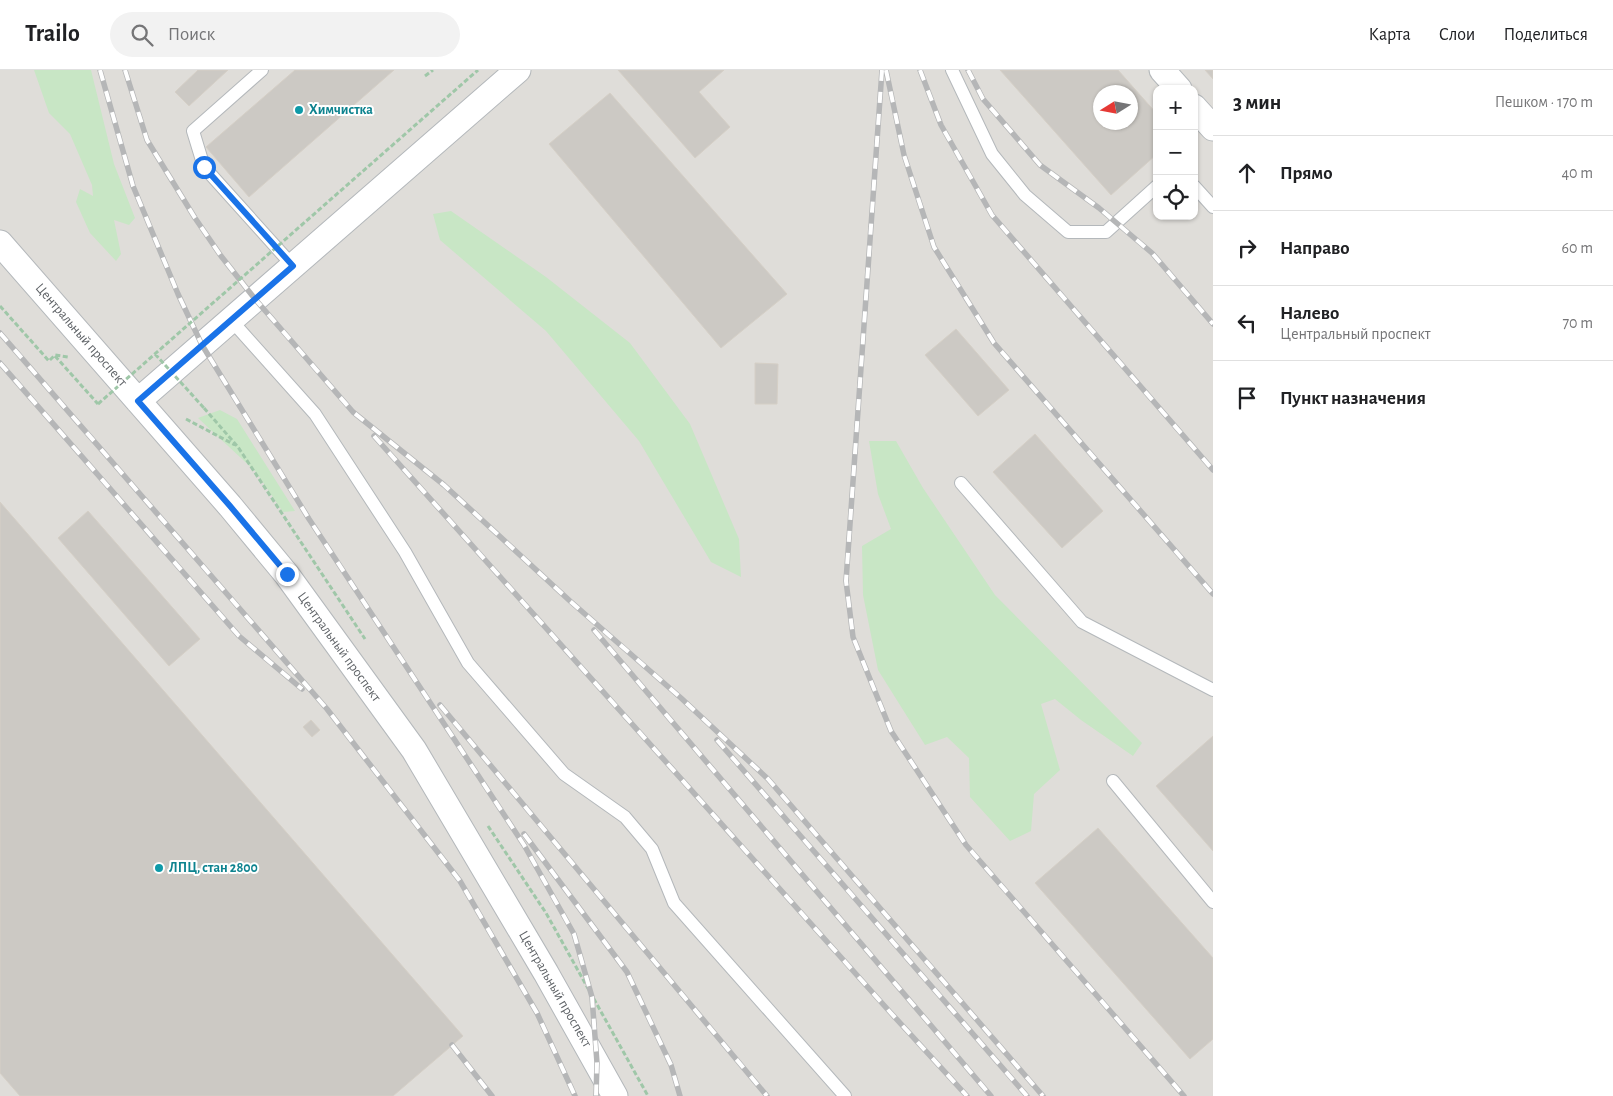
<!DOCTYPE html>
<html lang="ru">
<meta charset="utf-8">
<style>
body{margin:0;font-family:"Alegreya Sans",sans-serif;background:#f2f2f2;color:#202124}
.controls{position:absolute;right:15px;top:15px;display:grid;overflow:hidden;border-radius:10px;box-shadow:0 1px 4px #0004}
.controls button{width:45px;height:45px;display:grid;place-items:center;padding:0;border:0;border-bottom:1px solid #e0e0e0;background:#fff;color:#202124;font:25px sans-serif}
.compass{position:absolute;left:1093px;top:15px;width:45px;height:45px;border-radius:50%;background:#fff;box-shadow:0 1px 4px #0004;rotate:259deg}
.stop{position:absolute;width:15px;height:15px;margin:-11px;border:4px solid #1a73e8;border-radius:50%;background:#fff}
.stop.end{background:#1a73e8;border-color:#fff;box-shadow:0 1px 5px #0008}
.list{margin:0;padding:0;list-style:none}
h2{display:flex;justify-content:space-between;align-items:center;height:65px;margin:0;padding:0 20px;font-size:21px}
h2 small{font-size:16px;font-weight:400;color:#757577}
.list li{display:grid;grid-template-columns:32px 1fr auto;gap:15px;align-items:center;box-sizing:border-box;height:75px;padding:0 20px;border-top:1px solid #e0e0e0}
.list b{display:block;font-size:19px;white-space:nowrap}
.list p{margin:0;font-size:16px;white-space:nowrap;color:#757577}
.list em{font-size:16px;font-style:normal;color:#757577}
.icon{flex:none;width:28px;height:28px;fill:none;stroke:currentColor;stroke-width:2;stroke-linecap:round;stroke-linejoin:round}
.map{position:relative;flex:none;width:1213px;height:1026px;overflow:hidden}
header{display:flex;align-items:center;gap:30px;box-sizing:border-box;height:70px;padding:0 25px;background:#fff;border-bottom:1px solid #e0e0e0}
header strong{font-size:24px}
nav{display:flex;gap:28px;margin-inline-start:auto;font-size:18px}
.search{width:350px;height:45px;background:#f2f2f2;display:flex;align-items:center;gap:12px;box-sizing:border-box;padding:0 18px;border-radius:28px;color:#757577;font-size:19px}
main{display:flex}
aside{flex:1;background:#fff}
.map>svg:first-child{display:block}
.industrial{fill:#dfddd9;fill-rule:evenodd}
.green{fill:#c8e6c5}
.building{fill:#ccc9c4;stroke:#d5cfc6;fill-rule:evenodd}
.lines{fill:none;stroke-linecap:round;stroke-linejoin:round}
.service-casing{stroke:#b4b8bb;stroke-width:14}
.minor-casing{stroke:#b4b8bb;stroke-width:27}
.path{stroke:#9fc7a8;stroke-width:3;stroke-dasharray:5 2.5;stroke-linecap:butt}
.service{stroke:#fff;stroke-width:12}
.minor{stroke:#fff;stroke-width:25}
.rail-casing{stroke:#b5b6b7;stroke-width:5.5}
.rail{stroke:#fff;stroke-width:4;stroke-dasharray:11;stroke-linecap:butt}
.path-bridge{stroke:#9fc7a8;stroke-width:3;stroke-dasharray:5 2.5;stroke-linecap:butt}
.route{stroke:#1a73e8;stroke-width:6}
.culture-dot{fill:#0f9aa8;stroke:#fff;stroke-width:2}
.labels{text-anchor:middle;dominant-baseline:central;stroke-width:4;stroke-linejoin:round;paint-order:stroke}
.culture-label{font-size:14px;font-weight:bold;fill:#0d838f;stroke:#fff;text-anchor:start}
.street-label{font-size:14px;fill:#5f6367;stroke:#fff}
</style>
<header>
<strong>Trailo</strong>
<div class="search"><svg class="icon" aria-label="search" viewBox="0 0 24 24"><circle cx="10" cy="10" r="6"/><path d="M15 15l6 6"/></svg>Поиск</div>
<nav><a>Карта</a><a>Слои</a><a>Поделиться</a></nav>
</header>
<main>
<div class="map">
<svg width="1213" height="1026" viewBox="0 0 1213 1026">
<rect width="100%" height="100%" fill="#f0eee7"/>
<path class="industrial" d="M 0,0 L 1213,0 L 1213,1026 L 0,1026 ZM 1157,19 L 1194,19 L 1194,146 L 1157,146 ZM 1100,22 L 1130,22 L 1130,52 L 1100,52 Z"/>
<path class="green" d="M 34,0 L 91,0 L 114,94 L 135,148 L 129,155 L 114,150 L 121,184 L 116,191 L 90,163 L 76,132 L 80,119 L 93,126 L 92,115 L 70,64 L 49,43 Z
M 451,141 L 546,207 L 630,273 L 690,354 L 739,469 L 741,507 L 711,492 L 639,371 L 546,261 L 440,170 L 433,144 Z
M 220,340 L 237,349 L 295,441 L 283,442 L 256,402 L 198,348 Z
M 869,371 L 896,371 L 923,418 L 995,525 L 1142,673 L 1133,686 L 1081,650 L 1055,629 L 1041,634 L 1060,700 L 1034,724 L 1031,761 L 1010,771 L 970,727 L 969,688 L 947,667 L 925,675 L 878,600 L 863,525 L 862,476 L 891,459 L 878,424 Z"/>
<path class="building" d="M 198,0 L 228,0 L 189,36 L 175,22 Z
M 295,0 L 394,0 L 249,127 L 206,77 Z
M 618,0 L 724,0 L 699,22 L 730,57 L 695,88 Z
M 1000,0 L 1118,0 L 1157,44 L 1157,84 L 1111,125 ZM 1100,22 L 1130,22 L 1130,52 L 1100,52 Z
M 1205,0 L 1213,0 L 1213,9 Z
M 610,23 L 787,224 L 721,278 L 549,74 Z
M 956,259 L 1009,320 L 978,346 L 925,285 Z
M 755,293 L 778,294 L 777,334 L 755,334 Z
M 1035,364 L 1103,441 L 1062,478 L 993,402 Z
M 0,432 L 463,966 L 393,1026 L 20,1026 L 0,1003 Z
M 88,441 L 200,569 L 169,596 L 58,468 Z
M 311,650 L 320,660 L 312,667 L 303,657 Z
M 1213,666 L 1213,781 L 1156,716 Z
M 1098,758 L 1213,888 L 1213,969 L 1190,989 L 1035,813 Z"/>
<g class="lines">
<defs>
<path id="service" d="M 262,0 L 193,61 L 204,97 L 293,196
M 952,0 L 992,84 L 1025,125 L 1068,162 L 1106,162 L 1157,116
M 1194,116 L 1213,137
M 231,250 L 315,344 L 405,482 L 468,593 L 564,704 L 625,747 L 652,779 L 674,833 L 845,1026
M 961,413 L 1082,552 L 1213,620
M 1113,711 L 1213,832"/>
<path id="minor" d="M 1162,0 L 1179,19
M 1194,37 L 1213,58
M 0,173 L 230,436 L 287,505 L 414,680 L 546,903 L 615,1026
M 138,331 L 518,0"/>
</defs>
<use href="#service" class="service-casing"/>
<use href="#minor" class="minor-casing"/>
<path class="path" d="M 425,6 L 433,0
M 0,236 L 49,291 L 55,285 L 68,287
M 55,286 L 98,334
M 204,338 L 238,377 L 365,569
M 186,349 L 235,375
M 488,756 L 546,843 L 648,1026"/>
<use href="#service" class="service"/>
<use href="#minor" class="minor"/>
<defs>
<path id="rail" d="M 100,0 L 133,116 L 178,224 L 202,275 L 309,449 L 524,775 L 574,864 L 592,927 L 597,993 L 596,1026
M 125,0 L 147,70 L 195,148 L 221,186 L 255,229 L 353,342 L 444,415 L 570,531 L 681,628 L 768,709 L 1043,1026
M 882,0 L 846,511 L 853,567 L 891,661 L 966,775 L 1184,1026
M 886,0 L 904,85 L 934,177 L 994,273 L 1213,524
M 920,0 L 941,55 L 992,145 L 1213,400
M 968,0 L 983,29 L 1040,95 L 1099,138 L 1152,183 L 1213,254
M 0,263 L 327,639 L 460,811 L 537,943 L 575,1026
M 0,293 L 239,566 L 302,619
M 374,366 L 890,942 L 967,1026
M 594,560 L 991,1026
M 440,635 L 767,1026
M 717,670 L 1027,1026
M 524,764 L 627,902 L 671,995 L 680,1026
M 452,975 L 492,1026"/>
</defs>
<use href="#rail" class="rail-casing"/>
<use href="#rail" class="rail"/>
<path class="path-bridge" d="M 155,284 L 204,338
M 98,334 L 478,0"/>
</g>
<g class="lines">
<path class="route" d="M 204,97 L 293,196 L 138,331 L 230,436 L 287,504"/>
</g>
<g class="culture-dot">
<circle cx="299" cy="40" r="5"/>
<circle cx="159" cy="798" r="5"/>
</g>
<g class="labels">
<g class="culture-label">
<text x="309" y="40">Химчистка</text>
<text x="169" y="798">ЛПЦ, стан 2800</text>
</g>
<g class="street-label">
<text transform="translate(81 265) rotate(49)">Центральный проспект</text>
<text transform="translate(339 577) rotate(54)">Центральный проспект</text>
<text transform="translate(555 919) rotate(60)">Центральный проспект</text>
</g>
</g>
</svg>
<div class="controls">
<button>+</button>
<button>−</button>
<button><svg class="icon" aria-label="locate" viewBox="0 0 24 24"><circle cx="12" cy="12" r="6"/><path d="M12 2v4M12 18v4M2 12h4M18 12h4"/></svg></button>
</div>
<svg class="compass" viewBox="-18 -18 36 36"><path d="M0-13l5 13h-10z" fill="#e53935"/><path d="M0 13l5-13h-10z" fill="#757577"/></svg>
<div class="stop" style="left:204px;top:97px"></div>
<div class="stop end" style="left:287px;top:504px"></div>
</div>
<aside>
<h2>3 мин<small>Пешком · 170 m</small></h2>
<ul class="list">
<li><svg class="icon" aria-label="ahead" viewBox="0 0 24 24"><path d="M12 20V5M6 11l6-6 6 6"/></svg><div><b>Прямо</b></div><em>40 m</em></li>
<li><svg class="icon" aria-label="right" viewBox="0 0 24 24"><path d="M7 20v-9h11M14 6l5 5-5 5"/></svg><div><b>Направо</b></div><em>60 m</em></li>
<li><svg class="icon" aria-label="left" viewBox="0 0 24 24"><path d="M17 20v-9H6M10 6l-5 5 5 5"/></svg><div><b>Налево</b><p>Центральный проспект</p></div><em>70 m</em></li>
<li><svg class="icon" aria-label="arrive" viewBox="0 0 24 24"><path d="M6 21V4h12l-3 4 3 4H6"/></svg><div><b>Пункт назначения</b></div></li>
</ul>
</aside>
</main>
